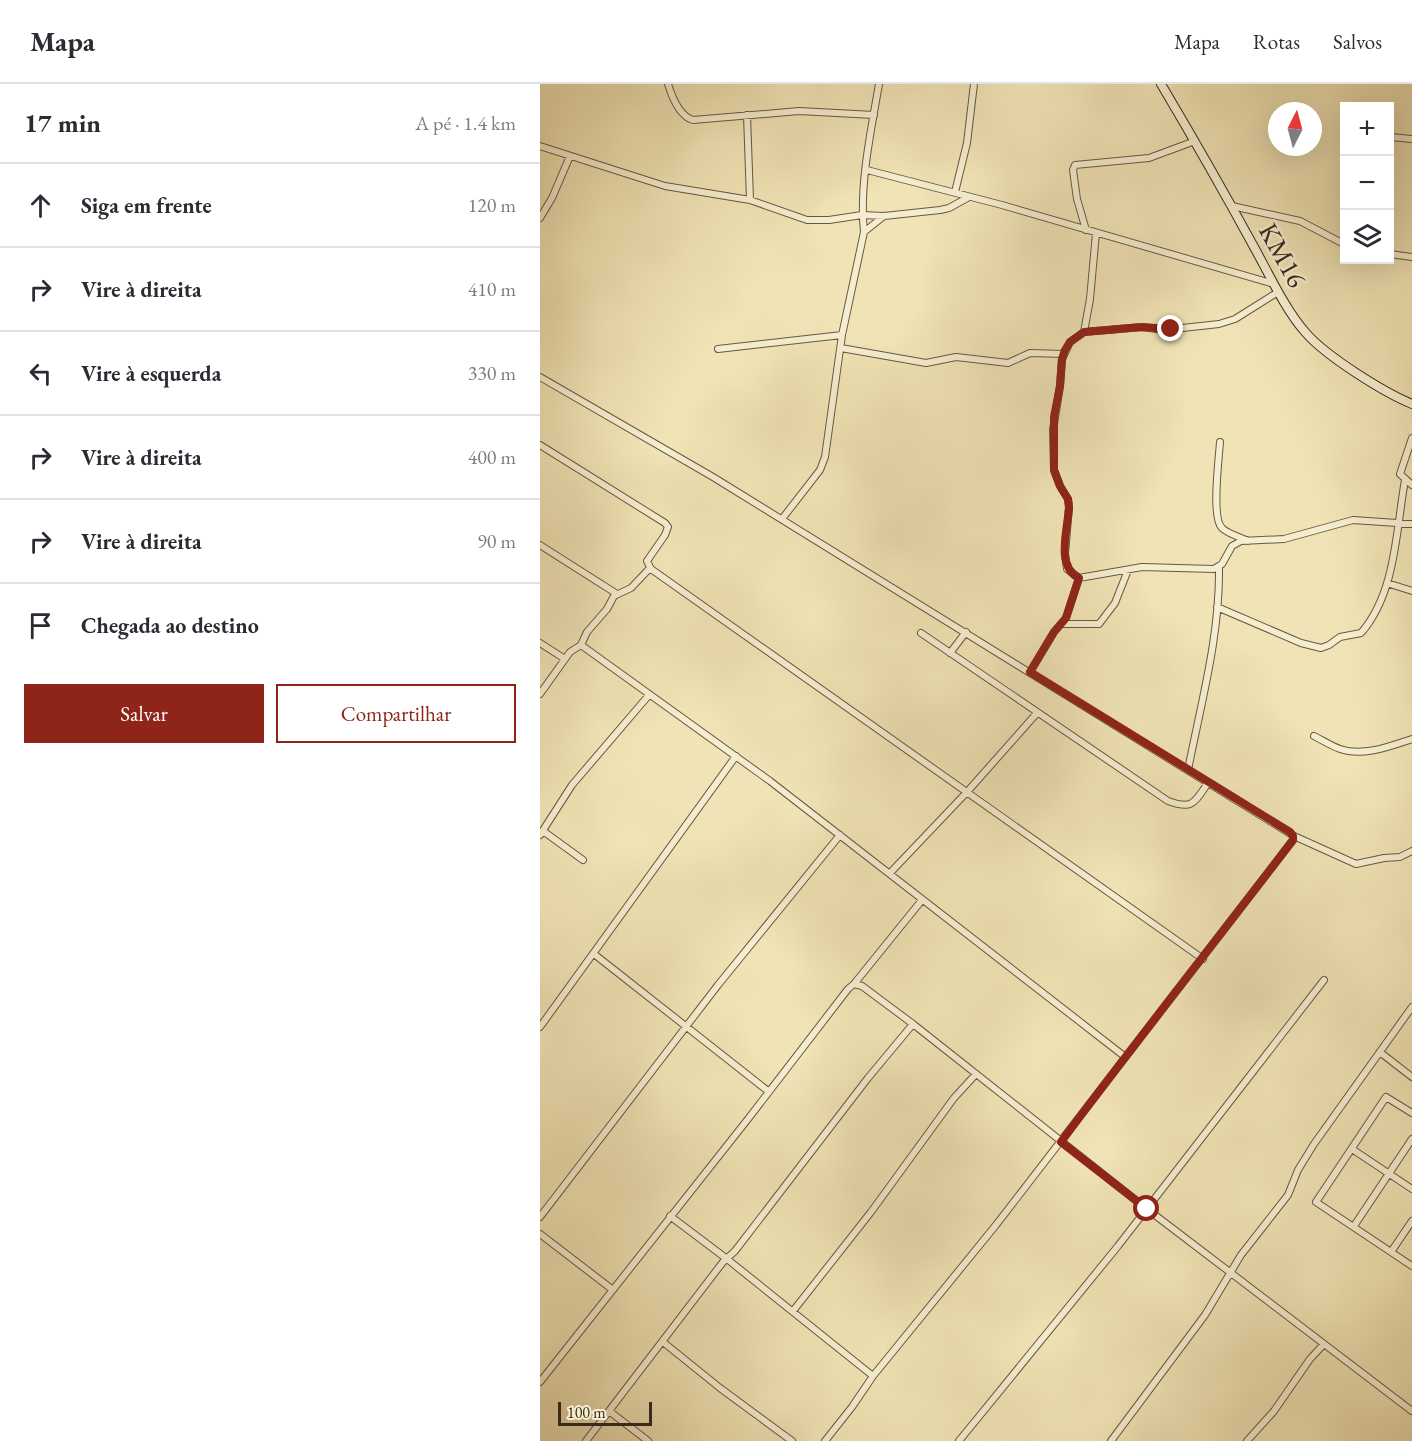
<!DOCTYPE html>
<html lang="pt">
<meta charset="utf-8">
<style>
body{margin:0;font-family:"EB Garamond",serif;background:#f2f2f3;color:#2b2b33}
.controls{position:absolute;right:18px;top:18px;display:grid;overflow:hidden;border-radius:0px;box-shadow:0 6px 24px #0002}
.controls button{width:54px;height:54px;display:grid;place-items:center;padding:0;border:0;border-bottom:2px solid #e1e1e2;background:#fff;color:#2b2b33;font:30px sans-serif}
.compass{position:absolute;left:728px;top:18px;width:54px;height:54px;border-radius:50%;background:#fff;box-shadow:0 6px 24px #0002;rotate:6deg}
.scale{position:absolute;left:18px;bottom:15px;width:94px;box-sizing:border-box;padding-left:6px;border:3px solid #392a1a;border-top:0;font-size:16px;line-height:21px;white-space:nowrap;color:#392a1a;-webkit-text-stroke:4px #f5edcf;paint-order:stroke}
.stop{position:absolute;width:18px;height:18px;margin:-14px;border:4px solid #8f2418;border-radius:50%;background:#fff}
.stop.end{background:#8f2418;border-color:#fff;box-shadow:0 2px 6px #0008}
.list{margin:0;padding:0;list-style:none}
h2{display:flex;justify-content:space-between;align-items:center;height:78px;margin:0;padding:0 24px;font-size:26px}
h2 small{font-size:20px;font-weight:400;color:#7c7c81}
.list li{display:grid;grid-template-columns:39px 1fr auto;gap:18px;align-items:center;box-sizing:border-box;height:84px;padding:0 24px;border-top:2px solid #e1e1e2}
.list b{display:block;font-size:22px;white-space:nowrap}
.list em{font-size:20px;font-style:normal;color:#7c7c81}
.actions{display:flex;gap:12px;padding:18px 24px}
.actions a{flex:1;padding:14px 0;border:2px solid #8f2418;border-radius:0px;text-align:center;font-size:21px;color:#8f2418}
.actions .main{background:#8f2418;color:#fff}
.icon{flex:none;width:33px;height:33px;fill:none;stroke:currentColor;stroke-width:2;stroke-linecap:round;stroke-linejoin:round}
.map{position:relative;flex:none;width:872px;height:1357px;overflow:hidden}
header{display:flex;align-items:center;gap:36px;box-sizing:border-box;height:84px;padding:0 30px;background:#fff;border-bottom:2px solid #e1e1e2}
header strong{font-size:28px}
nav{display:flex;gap:33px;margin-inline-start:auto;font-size:21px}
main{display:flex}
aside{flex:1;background:#fff}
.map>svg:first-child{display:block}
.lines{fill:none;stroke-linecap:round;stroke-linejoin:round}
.street-casing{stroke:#675841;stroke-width:8}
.secondary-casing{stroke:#392a1a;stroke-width:10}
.street{stroke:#f5edcf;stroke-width:6}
.secondary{stroke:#f5edcf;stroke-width:8}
.route{stroke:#8f2418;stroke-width:8}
.labels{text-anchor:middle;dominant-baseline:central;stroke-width:5;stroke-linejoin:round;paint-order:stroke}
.street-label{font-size:27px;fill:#392a1a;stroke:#f5edcf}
</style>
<header>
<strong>Mapa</strong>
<nav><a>Mapa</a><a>Rotas</a><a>Salvos</a></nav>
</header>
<main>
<aside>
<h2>17 min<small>A pé · 1.4 km</small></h2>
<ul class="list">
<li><svg class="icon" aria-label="ahead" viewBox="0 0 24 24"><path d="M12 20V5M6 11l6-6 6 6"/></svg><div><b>Siga em frente</b></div><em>120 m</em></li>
<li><svg class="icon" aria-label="right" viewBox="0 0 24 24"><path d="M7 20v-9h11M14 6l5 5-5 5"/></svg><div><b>Vire à direita</b></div><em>410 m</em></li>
<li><svg class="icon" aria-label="left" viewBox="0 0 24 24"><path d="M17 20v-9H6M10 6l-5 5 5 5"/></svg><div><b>Vire à esquerda</b></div><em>330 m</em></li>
<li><svg class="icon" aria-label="right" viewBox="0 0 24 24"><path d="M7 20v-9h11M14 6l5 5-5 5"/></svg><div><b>Vire à direita</b></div><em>400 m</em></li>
<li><svg class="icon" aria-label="right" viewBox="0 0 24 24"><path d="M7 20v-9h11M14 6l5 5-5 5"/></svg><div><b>Vire à direita</b></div><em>90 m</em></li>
<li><svg class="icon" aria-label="arrive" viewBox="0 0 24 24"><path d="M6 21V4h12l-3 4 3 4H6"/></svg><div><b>Chegada ao destino</b></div></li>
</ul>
<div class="actions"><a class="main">Salvar</a><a>Compartilhar</a></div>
</aside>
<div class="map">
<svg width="872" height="1357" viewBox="0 0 872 1357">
<rect width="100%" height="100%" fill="#f0e3b5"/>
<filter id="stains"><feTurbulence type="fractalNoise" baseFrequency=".00333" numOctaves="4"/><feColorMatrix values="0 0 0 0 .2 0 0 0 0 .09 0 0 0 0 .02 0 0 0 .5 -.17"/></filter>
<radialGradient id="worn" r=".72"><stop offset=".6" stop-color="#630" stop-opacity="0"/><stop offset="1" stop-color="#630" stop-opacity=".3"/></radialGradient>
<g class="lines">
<defs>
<path id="street" d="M 128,0 C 132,13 139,32 153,36 L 259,27 L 334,31
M 207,31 L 210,116
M 850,53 L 872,55
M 0,62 L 125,102 L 210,116 L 267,136 L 289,136 L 322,131 L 344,132 L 400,126 L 409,124 L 429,113
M 327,86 L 462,121 L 734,200
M 415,108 L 427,59 L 434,0
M 692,122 L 760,137 L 804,160
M 0,134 L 12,114 L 30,72
M 546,146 L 537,115 L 533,86 L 535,81 L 609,74 L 655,57
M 324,148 L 344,132
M 850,170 L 872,173
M 738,208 L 695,235 L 679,240 L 624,246 L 602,243 L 544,248 L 530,258 L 522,275 L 520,302 L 513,346 L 514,386 L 520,402 L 528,415 L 529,423 L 525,470 L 527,485 L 539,494 L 602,483 L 674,485 L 682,480 L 692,462 L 701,457 L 744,455 L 813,436 L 872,440
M 544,248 L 550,215 L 556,149
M 301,264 L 386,279 L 416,273 L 468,279 L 490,269 L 524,270
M 178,265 L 302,251
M 0,293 L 173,393 L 754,752 L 816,780 L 844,774 L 860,773 L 872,767
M 872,354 L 860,390 L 872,401
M 680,358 C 679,374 671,434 682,444 C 688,450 700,453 708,457
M 0,361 L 125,439 L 128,443 L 125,451 L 107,477 L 111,485 L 663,875
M 242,435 L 280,386 L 285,373 L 302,251 L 324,148 C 319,101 331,47 339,0
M 0,461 L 77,510
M 847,499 L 872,507
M 677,523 L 761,559 L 781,564 L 789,561 L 800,553 L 821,549 C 856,509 856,446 865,396
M 521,540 L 559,540 L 575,519 L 588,486
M 381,549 L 628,717 C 653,726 654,719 668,699
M 0,559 L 25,575 L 30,568 L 41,561 L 230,697 L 584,972
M 41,561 L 47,548 L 67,525 L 74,512 L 91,504 L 110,484
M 410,569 L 426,548
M 490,588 L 514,548 L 526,534 L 539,494
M 0,610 L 25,575
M 774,652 C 782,656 791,662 800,665 C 823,673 851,662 872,655
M 648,686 C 661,619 680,552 679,483
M 3,747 L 43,776
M 0,751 L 32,701 L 109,611
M 350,789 L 427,708 L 497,629
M 54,870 L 228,1007
M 314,900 L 322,902 L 373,940 L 607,1125 L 872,1327
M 0,943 L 196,672
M 841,969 L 872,993
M 872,1029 L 846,1013 L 776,1118 L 872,1182
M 812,1065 L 872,1105
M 130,1132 L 187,1175 L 333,1292
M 0,1133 L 178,901 L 300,751
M 814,1142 L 872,1055
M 0,1150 L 73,1206
M 851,1168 L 872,1137
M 253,1227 L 331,1128 L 414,1014 L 436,990
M 123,1258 L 180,1304 L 252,1357
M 0,1298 L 208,1035 L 308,905 L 314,900 L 382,816
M 69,1327 L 108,1357
M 46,1357 L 183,1178 L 195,1167 L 328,994 L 373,940
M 285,1357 L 312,1323 L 333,1292 L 456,1141 L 753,756 L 754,752
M 419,1357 L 578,1162 L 784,896
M 571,1357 L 665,1231 L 701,1171 L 748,1111 L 758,1086 L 774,1060 L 872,923
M 707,1357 L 734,1327 L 770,1275 L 784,1260"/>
<path id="secondary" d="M 621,0 C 653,54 684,108 714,163 C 729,190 746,227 766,249 C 786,272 843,308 872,320"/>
</defs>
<use href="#street" class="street-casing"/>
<use href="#secondary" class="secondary-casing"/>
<use href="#street" class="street"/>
<use href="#secondary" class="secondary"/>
</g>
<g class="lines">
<path class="route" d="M 607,1125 L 521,1058 C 597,956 676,857 753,756 L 753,752 L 750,748 L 490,588 L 514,548 L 526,534 L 539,494 C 515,482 528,445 529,423 L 528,415 L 520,402 L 514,386 L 514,333 L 520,302 L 522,275 L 525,266 L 530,258 L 544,248 L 602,243 L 631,245"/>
</g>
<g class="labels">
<g class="street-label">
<text transform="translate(743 171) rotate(61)">KM16</text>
</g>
</g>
<rect width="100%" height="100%" filter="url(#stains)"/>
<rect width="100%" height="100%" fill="url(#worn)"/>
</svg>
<div class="controls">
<button>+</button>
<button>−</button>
<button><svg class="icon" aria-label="layers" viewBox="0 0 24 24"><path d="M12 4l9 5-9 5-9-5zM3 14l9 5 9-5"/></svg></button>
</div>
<svg class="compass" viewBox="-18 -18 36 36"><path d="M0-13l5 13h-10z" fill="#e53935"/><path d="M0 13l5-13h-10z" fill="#7c7c81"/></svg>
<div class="scale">100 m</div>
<div class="stop" style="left:607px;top:1125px"></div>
<div class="stop end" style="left:631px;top:245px"></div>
</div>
</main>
